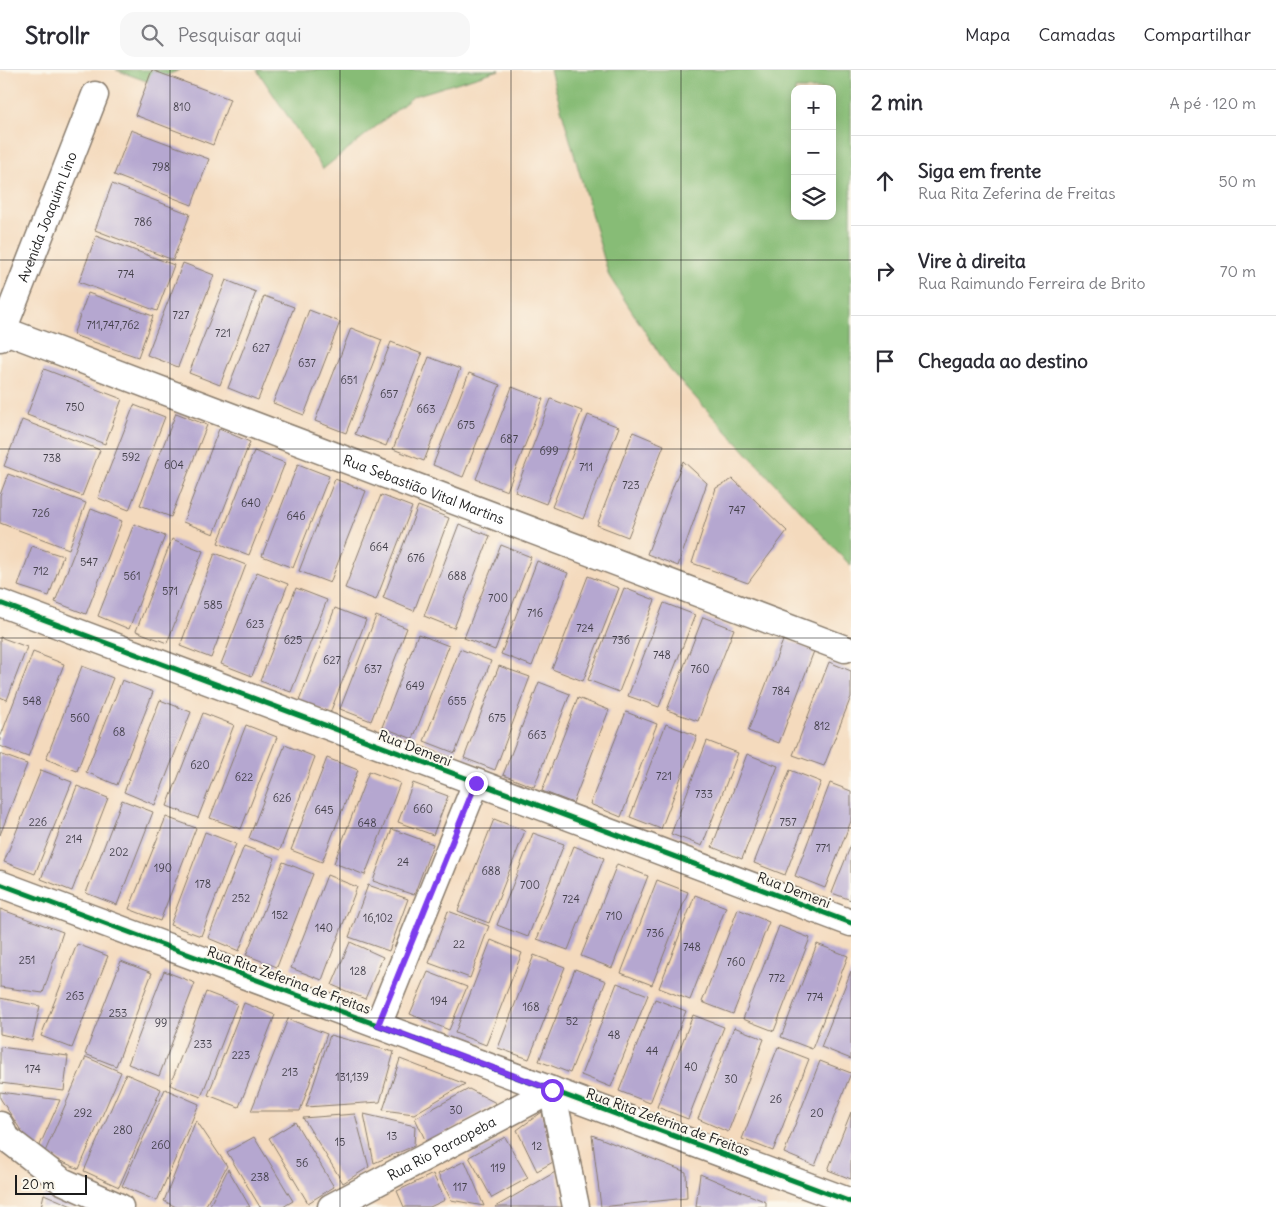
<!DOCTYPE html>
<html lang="pt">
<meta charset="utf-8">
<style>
body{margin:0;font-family:Delius,sans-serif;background:#f7f7f7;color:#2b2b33}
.controls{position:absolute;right:15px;top:15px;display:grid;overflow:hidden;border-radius:10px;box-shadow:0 2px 8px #0003}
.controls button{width:45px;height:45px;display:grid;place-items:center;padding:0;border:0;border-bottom:1px solid #e1e1e2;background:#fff;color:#2b2b33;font:25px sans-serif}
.scale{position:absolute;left:15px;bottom:12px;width:72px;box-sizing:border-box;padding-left:5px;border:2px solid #1c1c1c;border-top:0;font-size:14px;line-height:18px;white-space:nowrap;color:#1c1c1c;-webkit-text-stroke:4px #fbf7ec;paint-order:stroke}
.stop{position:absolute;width:15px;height:15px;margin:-11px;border:4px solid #7c3aed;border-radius:50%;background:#fff}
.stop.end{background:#7c3aed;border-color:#fff;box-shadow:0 1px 5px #0008}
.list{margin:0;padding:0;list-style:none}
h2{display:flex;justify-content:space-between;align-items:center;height:65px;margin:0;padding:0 20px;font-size:21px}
h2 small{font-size:16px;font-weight:400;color:#7c7c81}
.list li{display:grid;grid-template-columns:32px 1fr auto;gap:15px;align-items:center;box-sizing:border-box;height:90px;padding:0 20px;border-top:1px solid #e1e1e2}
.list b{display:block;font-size:19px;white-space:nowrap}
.list p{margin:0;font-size:16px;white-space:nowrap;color:#7c7c81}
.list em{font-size:16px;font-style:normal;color:#7c7c81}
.icon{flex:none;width:28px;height:28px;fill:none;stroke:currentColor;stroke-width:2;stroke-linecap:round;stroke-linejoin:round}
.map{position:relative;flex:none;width:851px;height:1137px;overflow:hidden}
header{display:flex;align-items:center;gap:30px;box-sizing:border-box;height:70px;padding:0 25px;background:#fff;border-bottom:1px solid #e1e1e2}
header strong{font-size:24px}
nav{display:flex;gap:28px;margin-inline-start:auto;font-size:18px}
.search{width:350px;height:45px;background:#f7f7f7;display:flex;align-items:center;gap:12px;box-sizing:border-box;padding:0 18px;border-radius:15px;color:#7c7c81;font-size:19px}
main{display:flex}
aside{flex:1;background:#fff}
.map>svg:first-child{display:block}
.forest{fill:#87bc76;stroke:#526c49;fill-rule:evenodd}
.building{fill:#b5a7d0}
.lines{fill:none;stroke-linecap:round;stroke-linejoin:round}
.minor-casing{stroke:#887b6c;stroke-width:29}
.minor{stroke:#fff;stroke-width:26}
.cycleway-casing{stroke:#fbf7ec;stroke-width:8}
.cycleway{stroke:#00873e;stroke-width:5}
.route{stroke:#7c3aed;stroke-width:6}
.grid{fill:none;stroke:#1c1c1c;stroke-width:1;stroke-opacity:0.55}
.labels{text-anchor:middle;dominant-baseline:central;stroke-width:4;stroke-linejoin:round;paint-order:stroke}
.number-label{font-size:11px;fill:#423f49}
.street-label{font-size:14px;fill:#1c1c1c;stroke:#fbf7ec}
</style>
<header>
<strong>Strollr</strong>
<div class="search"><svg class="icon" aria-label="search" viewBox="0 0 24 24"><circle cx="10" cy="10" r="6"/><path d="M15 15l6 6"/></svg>Pesquisar aqui</div>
<nav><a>Mapa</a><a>Camadas</a><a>Compartilhar</a></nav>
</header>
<main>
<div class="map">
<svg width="851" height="1137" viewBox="0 0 851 1137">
<rect width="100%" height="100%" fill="#fbf7ec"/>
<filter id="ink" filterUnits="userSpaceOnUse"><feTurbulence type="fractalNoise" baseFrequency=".02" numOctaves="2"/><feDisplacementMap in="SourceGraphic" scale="10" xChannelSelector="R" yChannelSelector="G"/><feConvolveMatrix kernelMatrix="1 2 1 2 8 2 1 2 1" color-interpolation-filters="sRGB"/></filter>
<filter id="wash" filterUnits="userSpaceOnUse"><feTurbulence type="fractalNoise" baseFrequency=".0096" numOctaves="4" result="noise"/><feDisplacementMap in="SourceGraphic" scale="20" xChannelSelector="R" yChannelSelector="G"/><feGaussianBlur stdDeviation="1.12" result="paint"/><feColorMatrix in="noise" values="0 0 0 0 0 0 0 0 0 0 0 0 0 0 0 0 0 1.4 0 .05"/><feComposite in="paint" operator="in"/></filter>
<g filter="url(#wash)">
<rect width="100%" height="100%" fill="#f4dabd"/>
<path class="forest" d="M 116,0 L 180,0 L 149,12 Z
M 257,0 L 499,0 L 414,26 L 323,99 Z
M 550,0 L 851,0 L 851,496 L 670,300 L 609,206 ZM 795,19 L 832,19 L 832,146 L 795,146 Z"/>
<g id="blocks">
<path class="building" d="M 152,0 L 230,29 L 213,75 L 135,45 Z
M 131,60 L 209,89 L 192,135 L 114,105 Z
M 112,114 L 190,144 L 173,190 L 95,160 Z
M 96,166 L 174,195 L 157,241 L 79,212 Z
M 183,193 L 214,205 L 178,297 L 147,285 Z
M 226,210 L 256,222 L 220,315 L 189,303 Z
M 88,223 L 153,246 L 138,287 L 73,265 Z
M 264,226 L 294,237 L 258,330 L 228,318 Z
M 309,240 L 340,252 L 304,345 L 273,333 Z
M 351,258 L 382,270 L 346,363 L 315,351 Z
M 391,272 L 422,284 L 386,376 L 355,364 Z
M 429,287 L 460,299 L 424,391 L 393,379 Z
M 44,299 L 122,329 L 105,374 L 27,345 Z
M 469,303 L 500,315 L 463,407 L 433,395 Z
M 512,317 L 543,329 L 507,421 L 476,409 Z
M 551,329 L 582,341 L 546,434 L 515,422 Z
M 134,335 L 165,347 L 129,440 L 98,428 Z
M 176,343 L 207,355 L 171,447 L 140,435 Z
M 588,345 L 619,357 L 583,449 L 552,437 Z
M 22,350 L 100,380 L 82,426 L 4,396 Z
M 219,359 L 250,372 L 214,464 L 183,452 Z
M 633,362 L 664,375 L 628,467 L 597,455 Z
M 254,381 L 285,393 L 249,485 L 218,473 Z
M 683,391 L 707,413 L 678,496 L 647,484 Z
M 298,394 L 329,406 L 293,498 L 262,486 Z
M 8,404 L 86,433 L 69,479 L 0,453 L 0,425 Z
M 335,409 L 366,421 L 330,513 L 299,501 Z
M 733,409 L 787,461 L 748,513 L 692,493 L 716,418 Z
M 381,425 L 412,437 L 376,530 L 345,518 Z
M 418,436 L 449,448 L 414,541 L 383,528 Z
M 91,439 L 122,451 L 86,544 L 55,532 Z
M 134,454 L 165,466 L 129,559 L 98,546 Z
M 459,454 L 490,466 L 454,558 L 424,546 Z
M 172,469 L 203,481 L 167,573 L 136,561 Z
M 501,475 L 531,487 L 495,580 L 464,568 Z
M 32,476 L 63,486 L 49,526 L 18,516 Z
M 215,483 L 246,495 L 211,588 L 180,576 Z
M 537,491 L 568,503 L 532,596 L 501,584 Z
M 257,502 L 288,514 L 252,606 L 221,594 Z
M 588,506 L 619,518 L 583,611 L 552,599 Z
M 296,518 L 327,530 L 291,622 L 260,611 Z
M 624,518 L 655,530 L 619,622 L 588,610 Z
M 664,533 L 695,545 L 659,637 L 628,626 Z
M 335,538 L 366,550 L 330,643 L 299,631 Z
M 376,546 L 407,558 L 371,651 L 340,639 Z
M 703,547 L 734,559 L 698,651 L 667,640 Z
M 418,564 L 449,576 L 413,669 L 382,657 Z
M 0,567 L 27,577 L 7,630 L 0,627 Z
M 784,568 L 814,581 L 779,673 L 748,661 Z
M 460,579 L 491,591 L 455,683 L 424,671 Z
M 33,582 L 64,594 L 28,687 L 0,676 L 0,668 Z
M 829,592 L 851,601 L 851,627 L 824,696 L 793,685 Z
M 82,596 L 113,608 L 77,701 L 46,689 Z
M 499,596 L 530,607 L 495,700 L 464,688 Z
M 122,610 L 153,622 L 117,715 L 86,702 Z
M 539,612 L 570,624 L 534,717 L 503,705 Z
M 578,628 L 609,640 L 573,733 L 542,721 Z
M 160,630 L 191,642 L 155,735 L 124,722 Z
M 626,642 L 657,654 L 621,747 L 590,734 Z
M 203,643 L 234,655 L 198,748 L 167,736 Z
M 666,654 L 697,666 L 661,759 L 630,747 Z
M 246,655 L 277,667 L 241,759 L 210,748 Z
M 707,671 L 738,683 L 702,776 L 671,764 Z
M 285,675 L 315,687 L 280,780 L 249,768 Z
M 0,684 L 27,694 L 0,765 Z
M 747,684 L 778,696 L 742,789 L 712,777 Z
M 327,688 L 358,700 L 322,792 L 291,780 Z
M 41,700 L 72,712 L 35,804 L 4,792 Z
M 790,700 L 821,712 L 785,805 L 754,793 Z
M 369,701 L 400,713 L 365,805 L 334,793 Z
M 413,713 L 448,726 L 433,765 L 398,752 Z
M 830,713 L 851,721 L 851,751 L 825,818 L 795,806 Z
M 77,716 L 108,728 L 72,821 L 41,809 Z
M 122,730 L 153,742 L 117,835 L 86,823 Z
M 166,747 L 196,758 L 160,851 L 129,839 Z
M 494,749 L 525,761 L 489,853 L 458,841 Z
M 392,759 L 433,774 L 414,825 L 373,811 Z
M 205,762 L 236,774 L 201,866 L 170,855 Z
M 533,763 L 564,774 L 528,867 L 497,855 Z
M 851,775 L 851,830 L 832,823 Z
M 244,776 L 275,788 L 239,881 L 208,868 Z
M 574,776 L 604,788 L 568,880 L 537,869 Z
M 283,792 L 313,804 L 277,897 L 246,885 Z
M 617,794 L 648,806 L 612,898 L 581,886 Z
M 327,805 L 357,817 L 322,910 L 291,898 Z
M 657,810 L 688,822 L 652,915 L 621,903 Z
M 368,815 L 408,829 L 389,881 L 349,867 Z
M 695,825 L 726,837 L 690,930 L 659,918 Z
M 0,839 L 63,862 L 43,923 L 0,917 Z
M 738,839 L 769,852 L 733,944 L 702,932 Z
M 448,841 L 489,856 L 470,908 L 429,893 Z
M 779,856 L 810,868 L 774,961 L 743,949 Z
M 491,870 L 522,883 L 486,975 L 455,963 Z
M 350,872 L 383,887 L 365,929 L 332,915 Z
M 77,874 L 108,886 L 72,978 L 41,966 Z
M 817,874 L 848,886 L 812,979 L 781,967 Z
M 534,885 L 565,897 L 529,989 L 498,978 Z
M 121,891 L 152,903 L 116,996 L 85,984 Z
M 575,899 L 606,911 L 570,1003 L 539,991 Z
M 164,901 L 195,913 L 159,1006 L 128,994 Z
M 851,901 L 851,989 L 821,977 Z
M 428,902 L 467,917 L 449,960 L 410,944 Z
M 617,913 L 648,925 L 611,1017 L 581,1005 Z
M 206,922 L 237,934 L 201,1027 L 170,1015 Z
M 0,928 L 40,936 L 32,971 L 0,964 Z
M 655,929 L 686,941 L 650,1033 L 619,1021 Z
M 244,933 L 275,945 L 239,1037 L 208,1025 Z
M 693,945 L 724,957 L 688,1049 L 657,1037 Z
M 288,949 L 327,964 L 300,1041 L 251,1041 Z
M 734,957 L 764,969 L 728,1062 L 698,1049 Z
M 330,965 L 394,982 L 380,1032 L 306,1037 Z
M 0,977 L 68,986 L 64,1021 L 0,1013 Z
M 778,977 L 809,989 L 773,1081 L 742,1069 Z
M 86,987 L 121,1002 L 79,1099 L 44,1084 Z
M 400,989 L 465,1014 L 414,1044 L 383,1040 Z
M 820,991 L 851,1003 L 815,1096 L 784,1083 Z
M 126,1004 L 161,1019 L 119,1117 L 84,1101 Z
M 165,1019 L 199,1034 L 157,1131 L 122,1116 Z
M 469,1019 L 496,1033 L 427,1074 L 415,1048 Z
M 0,1022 L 60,1030 L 36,1084 L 0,1028 Z
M 542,1042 L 553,1092 L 537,1101 L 517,1060 Z
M 851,1042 L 851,1109 L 828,1100 Z
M 355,1044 L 369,1097 L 343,1113 L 303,1048 Z
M 364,1044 L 415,1056 L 414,1076 L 374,1093 Z
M 196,1050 L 227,1096 L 205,1137 L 176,1137 L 164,1131 Z
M 295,1052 L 334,1117 L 308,1133 L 269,1068 Z
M 592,1065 L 686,1102 L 687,1128 L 601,1137 Z
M 254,1067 L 293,1131 L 283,1137 L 260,1137 L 227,1082 Z
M 505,1067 L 528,1108 L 492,1128 L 469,1087 Z
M 465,1091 L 484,1136 L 451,1130 L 438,1104 Z
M 228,1099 L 250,1137 L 209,1137 Z
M 557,1101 L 562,1137 L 495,1137 Z
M 433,1104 L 445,1130 L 430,1137 L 404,1137 L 397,1121 Z
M 700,1104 L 766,1132 L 766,1137 L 696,1137 Z
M 44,1124 L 74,1137 L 41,1137 Z"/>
</g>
</g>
<g filter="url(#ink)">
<use href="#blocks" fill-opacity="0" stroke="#887b6c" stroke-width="1"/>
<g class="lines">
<defs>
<g id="minor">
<path id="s1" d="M 3,260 L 845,579"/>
<path id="s2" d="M 0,268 L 95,25"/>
<path d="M 0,533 L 851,853"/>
<path d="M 0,814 L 851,1132"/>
<path d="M 378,955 L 476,713"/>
<path d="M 0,1055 L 5,1067 L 62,1111 L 120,1137"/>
<path id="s3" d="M 331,1137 L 552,1020 L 576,1137"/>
</g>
</defs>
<use href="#minor" class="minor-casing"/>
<use href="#minor" class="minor"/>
<defs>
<path id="cycleway" d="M 0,533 L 851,853
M 0,814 L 851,1132"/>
</defs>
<use href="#cycleway" class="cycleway-casing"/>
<use href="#cycleway" class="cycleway"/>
</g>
</g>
<g class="lines" filter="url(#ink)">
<path class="route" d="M 476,713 L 378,955 L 552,1020"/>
</g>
<path class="grid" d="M 170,0 L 170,1137M 340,0 L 340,1137M 511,0 L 511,1137M 681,0 L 681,1137M 0,190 L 851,190M 0,379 L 851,379M 0,568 L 851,568M 0,758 L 851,758M 0,948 L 851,948"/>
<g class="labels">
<g class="number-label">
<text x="182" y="37">810</text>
<text x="161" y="97">798</text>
<text x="143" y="152">786</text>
<text x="126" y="204">774</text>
<text x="181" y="245">727</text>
<text x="113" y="255">711,747,762</text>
<text x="223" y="263">721</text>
<text x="261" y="278">627</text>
<text x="307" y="293">637</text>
<text x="349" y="310">651</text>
<text x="389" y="324">657</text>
<text x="75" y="337">750</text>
<text x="426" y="339">663</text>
<text x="466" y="355">675</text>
<text x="509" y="369">687</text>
<text x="549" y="381">699</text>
<text x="131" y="387">592</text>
<text x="52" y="388">738</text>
<text x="174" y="395">604</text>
<text x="586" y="397">711</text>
<text x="631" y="415">723</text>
<text x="251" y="433">640</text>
<text x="737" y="440">747</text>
<text x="41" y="443">726</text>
<text x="296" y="446">646</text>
<text x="379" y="477">664</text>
<text x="416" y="488">676</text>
<text x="89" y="492">547</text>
<text x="41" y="501">712</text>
<text x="132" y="506">561</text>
<text x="457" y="506">688</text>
<text x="170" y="521">571</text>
<text x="498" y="528">700</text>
<text x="213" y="535">585</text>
<text x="535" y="543">716</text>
<text x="255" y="554">623</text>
<text x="585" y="558">724</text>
<text x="293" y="570">625</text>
<text x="621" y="570">736</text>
<text x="662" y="585">748</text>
<text x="332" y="590">627</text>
<text x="373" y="599">637</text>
<text x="700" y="599">760</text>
<text x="415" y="616">649</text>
<text x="781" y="621">784</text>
<text x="32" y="631">548</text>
<text x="457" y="631">655</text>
<text x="80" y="648">560</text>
<text x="497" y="648">675</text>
<text x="822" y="656">812</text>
<text x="119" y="662">68</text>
<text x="537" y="665">663</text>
<text x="200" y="695">620</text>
<text x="664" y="706">721</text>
<text x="244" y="707">622</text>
<text x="704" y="724">733</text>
<text x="282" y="728">626</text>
<text x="423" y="739">660</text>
<text x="324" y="740">645</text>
<text x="38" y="752">226</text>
<text x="788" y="752">757</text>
<text x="367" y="753">648</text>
<text x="74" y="769">214</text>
<text x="823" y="778">771</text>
<text x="119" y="782">202</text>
<text x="403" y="792">24</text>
<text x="163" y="798">190</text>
<text x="491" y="801">688</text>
<text x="203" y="814">178</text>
<text x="530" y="815">700</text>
<text x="241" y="828">252</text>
<text x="571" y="829">724</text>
<text x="280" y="845">152</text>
<text x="614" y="846">710</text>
<text x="378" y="848">16,102</text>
<text x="324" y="858">140</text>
<text x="655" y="863">736</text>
<text x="459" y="874">22</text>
<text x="692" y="877">748</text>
<text x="27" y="890">251</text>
<text x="736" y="892">760</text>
<text x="358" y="901">128</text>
<text x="777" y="908">772</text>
<text x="75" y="926">263</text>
<text x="815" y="927">774</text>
<text x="439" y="931">194</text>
<text x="531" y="937">168</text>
<text x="118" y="943">253</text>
<text x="572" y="951">52</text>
<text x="161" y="953">99</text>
<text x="614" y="965">48</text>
<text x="203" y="974">233</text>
<text x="652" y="981">44</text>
<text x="241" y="985">223</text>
<text x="691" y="997">40</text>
<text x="33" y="999">174</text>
<text x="290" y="1002">213</text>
<text x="352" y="1007">131,139</text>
<text x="731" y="1009">30</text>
<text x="776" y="1029">26</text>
<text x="456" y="1040">30</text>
<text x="83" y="1043">292</text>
<text x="817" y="1043">20</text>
<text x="123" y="1060">280</text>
<text x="392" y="1066">13</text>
<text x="340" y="1072">15</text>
<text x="161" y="1075">260</text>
<text x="537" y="1076">12</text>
<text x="302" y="1093">56</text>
<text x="498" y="1098">119</text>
<text x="260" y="1107">238</text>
<text x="460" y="1117">117</text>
</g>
<g class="street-label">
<text stroke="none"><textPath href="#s2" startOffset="130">Avenida Joaquim Lino</textPath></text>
<text stroke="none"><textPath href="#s1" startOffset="450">Rua Sebastião Vital Martins</textPath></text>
<text transform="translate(415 678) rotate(21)">Rua Demeni</text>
<text transform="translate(794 820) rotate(21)">Rua Demeni</text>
<text transform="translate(289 910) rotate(20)">Rua Rita Zeferina de Freitas</text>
<text transform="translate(668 1052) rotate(20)">Rua Rita Zeferina de Freitas</text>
<text stroke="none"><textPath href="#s3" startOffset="125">Rua Rio Paraopeba</textPath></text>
</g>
</g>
</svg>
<div class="controls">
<button>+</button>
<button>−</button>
<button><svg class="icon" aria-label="layers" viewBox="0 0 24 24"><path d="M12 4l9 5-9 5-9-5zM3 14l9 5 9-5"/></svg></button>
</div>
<div class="scale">20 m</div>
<div class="stop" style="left:552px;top:1020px"></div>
<div class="stop end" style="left:476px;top:713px"></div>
</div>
<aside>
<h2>2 min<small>A pé · 120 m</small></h2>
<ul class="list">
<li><svg class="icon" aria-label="ahead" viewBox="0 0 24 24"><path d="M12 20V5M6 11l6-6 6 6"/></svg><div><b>Siga em frente</b><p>Rua Rita Zeferina de Freitas</p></div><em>50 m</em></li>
<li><svg class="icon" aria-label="right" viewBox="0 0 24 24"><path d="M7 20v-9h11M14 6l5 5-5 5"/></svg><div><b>Vire à direita</b><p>Rua Raimundo Ferreira de Brito</p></div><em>70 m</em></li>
<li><svg class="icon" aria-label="arrive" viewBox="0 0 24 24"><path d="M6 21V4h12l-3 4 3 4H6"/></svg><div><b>Chegada ao destino</b></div></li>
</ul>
</aside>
</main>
